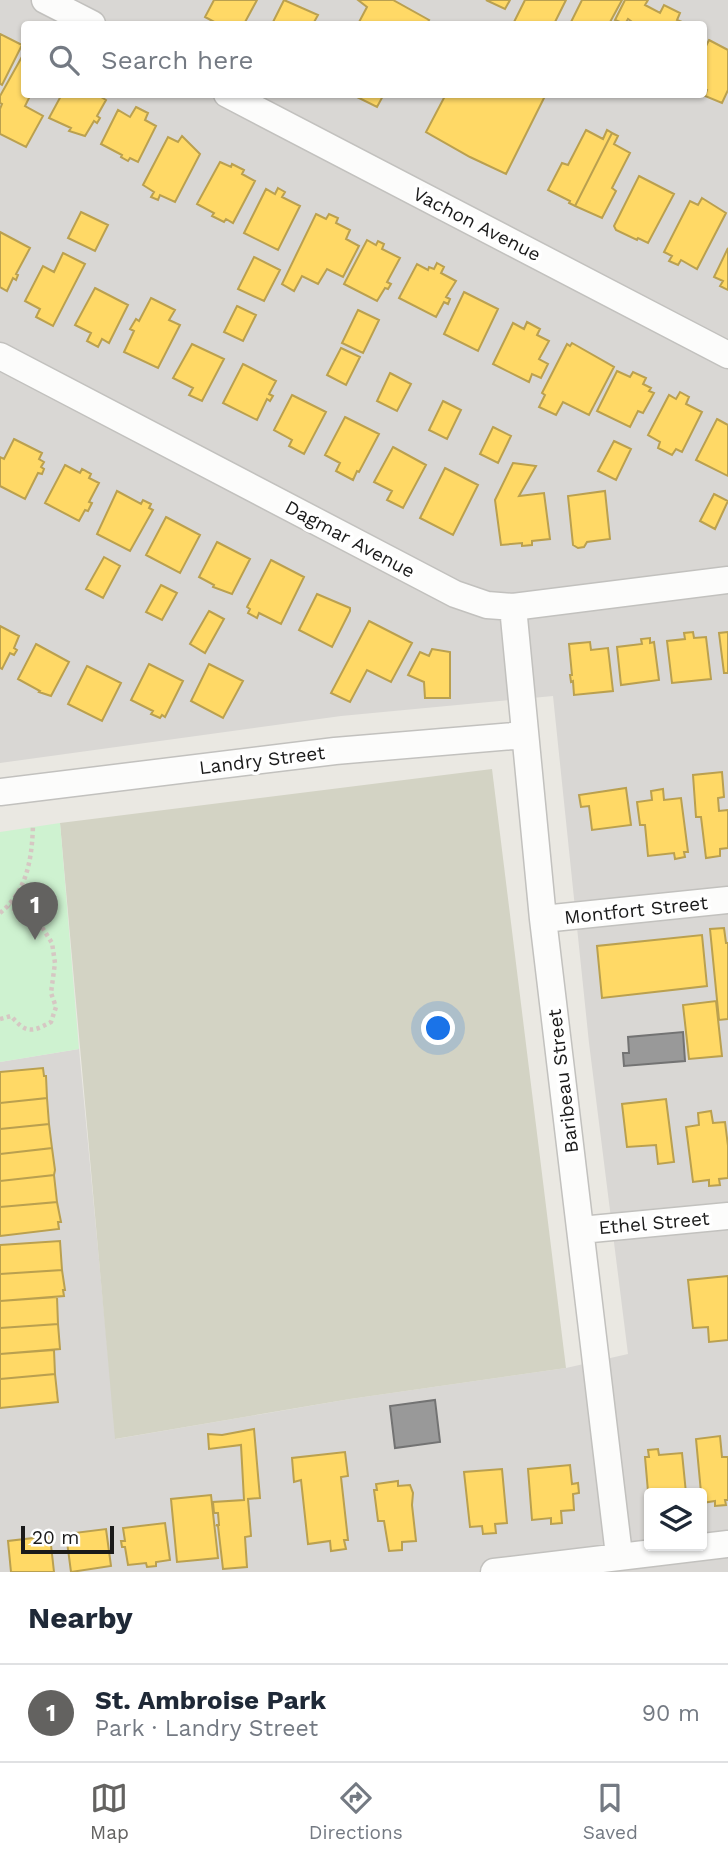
<!DOCTYPE html>
<meta charset="utf-8">
<style>
body{margin:0;font-family:"Work Sans",sans-serif;background:#f2f2f3;color:#1f2937}
.controls{position:absolute;right:21px;bottom:21px;display:grid;overflow:hidden;border-radius:7px;box-shadow:0 2px 5px #0004}
.controls button{width:63px;height:63px;display:grid;place-items:center;padding:0;border:0;border-bottom:2px solid #e0e1e3;background:#fff;color:#1f2937;font:35px sans-serif}
.scale{position:absolute;left:21px;bottom:18px;width:93px;box-sizing:border-box;padding-left:7px;border:4px solid #1a1a1a;border-top:0;font-size:19px;line-height:24px;white-space:nowrap;color:#1a1a1a;-webkit-text-stroke:5px #fff;paint-order:stroke}
.you{position:absolute;left:439px;top:1029px;width:24px;height:24px;margin:-18px;border:5px solid #fff;border-radius:50%;background:#1a73e8;box-shadow:0 0 0 10px #1a73e833}
.badge{display:grid;place-items:center;width:46px;height:46px;border-radius:50%;background:#636260;color:#fff;font-size:23px;font-weight:700}
.pin{position:absolute;translate:-50% -58px;filter:drop-shadow(0 2px 4px #0008)}
.pin::after{content:'';position:absolute;top:37px;width:24px;height:21px;background:inherit;clip-path:polygon(0 0,100% 0,50% 100%)}
.list{margin:0;padding:0;list-style:none}
h2{display:flex;justify-content:space-between;align-items:center;height:91px;margin:0;padding:0 28px;font-size:30px}
h2 small{font-size:23px;font-weight:400;color:#747a83}
.list li{display:grid;grid-template-columns:46px 1fr auto;gap:21px;align-items:center;box-sizing:border-box;height:98px;padding:0 28px;border-top:2px solid #e0e1e3}
.list b{display:block;font-size:26px;white-space:nowrap}
.list p{margin:0;font-size:23px;white-space:nowrap;color:#747a83}
.list em{font-size:23px;font-style:normal;color:#747a83}
.icon{flex:none;width:38px;height:38px;fill:none;stroke:currentColor;stroke-width:2;stroke-linecap:round;stroke-linejoin:round}
.map{position:relative;flex:none;width:728px;height:1572px;overflow:hidden}
.search{position:absolute;background:#fff;box-shadow:0 2px 5px #0004;left:21px;right:21px;top:21px;height:77px;display:flex;align-items:center;gap:18px;box-sizing:border-box;padding:0 24px;border-radius:7px;color:#747a83;font-size:26px}
.sheet{height:189px;background:#fff}
nav{display:flex;justify-content:space-around;align-items:center;box-sizing:border-box;height:98px;border-top:2px solid #e0e1e3;background:#fff;font-size:19px;color:#747a83}
nav a{display:grid;justify-items:center;gap:4px}
nav .on{color:#636260}
.map>svg:first-child{display:block}
.residential{fill:#d9d7d4;fill-rule:evenodd}
.construction{fill:#d3d3c4}
.park{fill:#cef2d0}
.homes{fill:#ffd966;stroke:#baa04f;stroke-width:2}
.industry{fill:#999;stroke:#737373;stroke-width:2}
.lines{fill:none;stroke-linecap:round;stroke-linejoin:round}
.street-casing{stroke:#c2c1be;stroke-width:29}
.path{stroke:#d6c7c3;stroke-width:4.5;stroke-dasharray:3.5 3.5;stroke-linecap:butt}
.street{stroke:#fcfcfb;stroke-width:26}
.labels{text-anchor:middle;dominant-baseline:central;stroke-width:7;stroke-linejoin:round;paint-order:stroke}
.street-label{font-size:19px;fill:#1a1a1a;stroke:#fff}
</style>
<div class="map">
<svg width="728" height="1572" viewBox="0 0 728 1572">
<rect width="100%" height="100%" fill="#eae8e2"/>
<path class="residential" d="M 0,0 L 728,0 L 728,1572 L 0,1572 L 0,1062 L 79,1049 L 116,1439 L 350,1399 L 566,1368 L 628,1354 L 589,1043 L 553,696 L 341,716 L 0,763 ZM 24,24 L 704,24 L 704,94 L 24,94 ZM 649,1493 L 702,1493 L 702,1546 L 649,1546 Z"/>
<path class="construction" d="M 492,769 L 566,1368 L 350,1399 L 115,1439 L 60,823 Z"/>
<path class="park" d="M 60,823 L 79,1049 L 0,1062 L 0,832 Z"/>
<path class="homes" d="M 214,0 L 257,0 L 244,24 L 218,24 L 205,17 Z
M 284,0 L 318,15 L 313,24 L 272,24 Z
M 358,0 L 393,0 L 429,20 L 426,24 L 358,24 L 367,7 Z
M 486,0 L 510,0 L 505,9 Z
M 525,0 L 566,0 L 554,24 L 513,24 Z
M 582,0 L 622,0 L 609,24 L 570,24 Z
M 625,0 L 648,0 L 645,5 L 660,13 L 664,5 L 680,13 L 677,20 L 687,24 L 635,24 L 628,19 L 625,24 L 615,20 Z
M 0,34 L 22,45 L 2,85 L 0,84 Z
M 709,40 L 728,50 L 728,90 L 722,103 L 705,96 L 707,90 L 704,88 L 704,50 Z
M 24,53 L 24,94 L 31,94 L 25,106 L 43,116 L 26,147 L 0,134 L 0,109 L 2,104 L 0,103 L 0,96 Z
M 62,94 L 96,94 L 106,100 L 97,116 L 100,118 L 97,123 L 94,121 L 85,136 L 69,131 L 71,128 L 49,118 Z
M 351,94 L 384,94 L 377,107 Z
M 446,94 L 546,94 L 506,174 L 470,157 L 426,132 Z
M 136,107 L 148,113 L 145,120 L 156,126 L 138,162 L 130,158 L 128,161 L 121,157 L 122,155 L 101,144 L 118,110 L 130,117 Z
M 586,130 L 603,139 L 607,130 L 612,133 L 575,206 L 569,203 L 570,201 L 548,190 L 562,163 L 568,165 Z
M 612,133 L 618,136 L 614,144 L 630,153 L 612,188 L 616,191 L 602,218 L 575,206 Z
M 182,136 L 200,154 L 175,202 L 160,195 L 158,200 L 151,197 L 154,192 L 143,185 L 168,137 L 178,142 Z
M 220,162 L 231,167 L 232,164 L 244,170 L 242,174 L 255,181 L 233,223 L 226,219 L 224,222 L 212,216 L 214,213 L 197,204 Z
M 639,176 L 674,194 L 648,243 L 638,238 L 637,240 L 616,230 L 614,226 Z
M 278,188 L 285,192 L 282,197 L 300,206 L 278,250 L 244,233 L 266,189 L 275,194 Z
M 702,198 L 726,213 L 697,269 L 681,260 L 678,265 L 669,261 L 672,256 L 664,252 L 690,201 L 698,205 Z
M 81,212 L 108,225 L 95,251 L 68,238 Z
M 316,214 L 326,219 L 329,214 L 338,218 L 336,223 L 350,230 L 346,239 L 359,246 L 343,277 L 327,269 L 318,284 L 302,276 L 294,291 L 282,284 Z
M 0,232 L 30,248 L 16,274 L 18,275 L 16,280 L 13,278 L 7,291 L 0,287 Z
M 367,240 L 376,245 L 378,241 L 384,244 L 382,249 L 400,258 L 387,282 L 391,284 L 388,289 L 385,288 L 377,301 L 344,284 Z
M 728,248 L 728,290 L 720,286 L 723,281 L 714,277 Z
M 63,253 L 85,264 L 53,326 L 36,317 L 40,309 L 25,301 L 43,266 L 54,272 Z
M 254,257 L 280,270 L 264,301 L 238,289 Z
M 437,263 L 444,267 L 441,273 L 456,281 L 446,297 L 450,299 L 448,304 L 444,302 L 436,317 L 399,298 L 417,264 L 428,270 L 429,267 L 434,269 Z
M 95,288 L 128,305 L 109,343 L 102,339 L 98,347 L 87,341 L 91,333 L 75,325 Z
M 464,292 L 498,309 L 478,351 L 444,334 Z
M 151,298 L 175,310 L 169,320 L 180,325 L 158,368 L 124,352 L 134,331 L 130,329 L 136,319 L 139,321 Z
M 237,306 L 256,315 L 243,341 L 224,332 Z
M 358,310 L 379,320 L 363,353 L 342,343 Z
M 527,322 L 540,329 L 537,335 L 549,341 L 539,359 L 548,364 L 541,378 L 532,374 L 529,382 L 493,364 L 513,323 L 524,329 Z
M 572,343 L 614,367 L 589,415 L 563,402 L 556,415 L 539,407 L 545,395 L 542,393 L 567,344 L 570,346 Z
M 192,344 L 224,359 L 202,401 L 189,395 L 193,388 L 173,378 Z
M 341,348 L 360,357 L 346,385 L 327,375 Z
M 243,364 L 276,381 L 269,394 L 273,396 L 270,401 L 267,399 L 257,420 L 223,403 Z
M 617,371 L 630,377 L 633,372 L 646,378 L 643,384 L 651,388 L 649,391 L 654,393 L 643,413 L 638,411 L 630,427 L 597,411 Z
M 390,373 L 411,384 L 397,411 L 377,401 Z
M 680,392 L 689,397 L 686,404 L 702,412 L 682,452 L 676,449 L 672,455 L 658,448 L 660,442 L 648,435 L 669,395 L 676,399 Z
M 292,395 L 326,412 L 304,454 L 289,446 L 292,440 L 274,430 Z
M 443,401 L 461,410 L 447,439 L 429,430 Z
M 345,417 L 379,434 L 359,472 L 357,471 L 353,480 L 336,471 L 340,463 L 325,455 Z
M 717,419 L 728,425 L 728,476 L 696,460 Z
M 493,427 L 511,436 L 498,463 L 480,454 Z
M 14,439 L 42,453 L 39,459 L 44,462 L 41,467 L 44,469 L 42,474 L 38,473 L 25,499 L 0,486 L 0,457 L 4,459 Z
M 614,441 L 631,449 L 616,480 L 598,471 Z
M 393,447 L 426,465 L 403,508 L 387,500 L 392,491 L 374,482 Z
M 513,463 L 536,466 L 519,496 L 544,493 L 550,539 L 532,541 L 532,545 L 522,546 L 522,543 L 501,545 L 495,500 Z
M 65,465 L 80,473 L 82,469 L 91,474 L 89,478 L 99,483 L 89,502 L 92,503 L 88,511 L 85,510 L 79,521 L 45,503 Z
M 445,468 L 478,485 L 453,535 L 420,518 Z
M 117,491 L 141,504 L 143,500 L 151,504 L 149,508 L 153,510 L 130,551 L 97,534 Z
M 605,491 L 610,539 L 587,542 L 584,547 L 578,548 L 573,545 L 568,496 Z
M 714,494 L 728,501 L 715,529 L 700,521 Z
M 166,517 L 200,535 L 180,573 L 146,555 Z
M 217,542 L 250,559 L 232,594 L 213,587 L 214,585 L 199,577 Z
M 104,557 L 120,566 L 103,598 L 86,589 Z
M 271,560 L 304,577 L 281,624 L 259,613 L 257,618 L 248,613 L 250,609 L 247,607 Z
M 161,585 L 177,593 L 162,620 L 146,612 Z
M 317,594 L 350,608 L 350,611 L 332,647 L 299,630 Z
M 209,611 L 224,619 L 205,653 L 190,644 Z
M 369,621 L 412,643 L 391,682 L 367,670 L 350,702 L 331,693 Z
M 0,626 L 19,636 L 14,648 L 17,650 L 14,655 L 10,653 L 2,669 L 0,668 Z
M 693,632 L 694,638 L 706,637 L 711,679 L 672,683 L 667,641 L 685,639 L 684,633 Z
M 728,632 L 728,673 L 724,673 L 719,633 Z
M 650,638 L 650,643 L 654,642 L 659,680 L 621,685 L 617,647 L 642,644 L 641,639 Z
M 590,642 L 591,650 L 608,648 L 613,691 L 574,695 L 573,681 L 571,682 L 570,675 L 572,675 L 569,644 Z
M 36,644 L 69,662 L 51,696 L 39,692 L 40,691 L 18,679 Z
M 432,649 L 450,652 L 450,698 L 425,698 L 424,682 L 408,675 L 420,652 L 429,656 Z
M 149,664 L 183,681 L 165,717 L 162,715 L 160,718 L 151,714 L 153,711 L 131,700 Z
M 209,664 L 243,681 L 223,718 L 191,701 Z
M 87,666 L 121,683 L 102,721 L 68,704 Z
M 722,772 L 724,797 L 718,798 L 719,811 L 728,810 L 728,848 L 720,849 L 720,856 L 706,858 L 701,817 L 696,817 L 693,775 Z
M 626,788 L 631,825 L 592,830 L 589,806 L 581,807 L 579,795 Z
M 663,789 L 664,800 L 681,798 L 688,852 L 684,852 L 685,857 L 675,859 L 674,853 L 648,856 L 645,825 L 640,825 L 637,802 L 652,800 L 651,791 Z
M 724,928 L 726,943 L 728,943 L 728,1019 L 719,1020 L 710,929 Z
M 702,935 L 707,986 L 602,998 L 597,946 Z
M 716,1001 L 722,1056 L 689,1059 L 683,1005 Z
M 43,1068 L 44,1076 L 46,1076 L 47,1098 L 0,1103 L 0,1072 Z
M 47,1098 L 49,1124 L 0,1129 L 0,1103 Z
M 666,1099 L 674,1162 L 658,1164 L 656,1145 L 627,1147 L 622,1104 Z
M 711,1111 L 713,1123 L 725,1122 L 728,1146 L 728,1178 L 719,1179 L 720,1185 L 709,1186 L 709,1180 L 693,1182 L 686,1127 L 699,1125 L 698,1113 Z
M 49,1124 L 52,1148 L 0,1154 L 0,1129 Z
M 52,1148 L 55,1170 L 54,1175 L 0,1181 L 0,1154 Z
M 54,1175 L 57,1202 L 0,1207 L 0,1181 Z
M 57,1202 L 61,1222 L 58,1222 L 59,1229 L 0,1236 L 0,1207 Z
M 60,1241 L 62,1270 L 0,1274 L 0,1245 Z
M 62,1270 L 65,1290 L 63,1290 L 64,1296 L 0,1301 L 0,1274 Z
M 728,1276 L 728,1340 L 709,1342 L 708,1327 L 693,1328 L 688,1280 Z
M 57,1297 L 58,1324 L 0,1328 L 0,1301 Z
M 58,1324 L 60,1349 L 0,1354 L 0,1328 Z
M 54,1350 L 55,1374 L 0,1379 L 0,1354 Z
M 55,1374 L 58,1402 L 0,1408 L 0,1379 Z
M 254,1429 L 260,1498 L 248,1499 L 251,1536 L 245,1537 L 247,1567 L 223,1569 L 218,1526 L 216,1525 L 219,1525 L 218,1513 L 214,1513 L 213,1502 L 244,1500 L 241,1445 L 209,1449 L 208,1434 L 222,1435 Z
M 720,1436 L 722,1457 L 728,1457 L 728,1500 L 725,1500 L 726,1505 L 715,1506 L 715,1501 L 702,1503 L 696,1439 Z
M 658,1449 L 659,1455 L 682,1453 L 686,1493 L 649,1493 L 649,1503 L 645,1457 L 649,1457 L 648,1450 Z
M 345,1452 L 348,1476 L 341,1477 L 348,1540 L 344,1540 L 346,1549 L 331,1551 L 330,1541 L 308,1544 L 301,1480 L 294,1482 L 292,1458 Z
M 570,1465 L 572,1484 L 578,1483 L 579,1493 L 573,1494 L 574,1510 L 561,1511 L 562,1523 L 551,1524 L 551,1518 L 532,1520 L 528,1469 Z
M 502,1469 L 507,1523 L 495,1524 L 496,1533 L 483,1534 L 482,1526 L 470,1527 L 464,1472 Z
M 398,1481 L 398,1486 L 410,1485 L 413,1493 L 412,1505 L 416,1541 L 402,1542 L 402,1550 L 389,1551 L 384,1521 L 378,1521 L 374,1490 L 377,1490 L 376,1484 Z
M 211,1495 L 218,1558 L 177,1562 L 171,1499 Z
M 165,1523 L 170,1560 L 156,1562 L 156,1566 L 147,1567 L 146,1563 L 128,1565 L 125,1547 L 122,1547 L 121,1541 L 125,1541 L 123,1528 Z
M 106,1529 L 111,1566 L 71,1572 L 66,1534 Z
M 50,1536 L 54,1572 L 11,1572 L 8,1541 Z"/>
<path class="industry" d="M 683,1032 L 685,1061 L 624,1066 L 623,1053 L 629,1053 L 628,1037 Z
M 435,1400 L 440,1442 L 395,1448 L 390,1406 Z"/>
<g class="lines">
<defs>
<path id="street" d="M 45,0 L 92,24
M 227,94 L 728,355
M 0,356 L 455,594 L 487,605 L 513,607 L 728,580
M 513,607 L 543,919 L 619,1555
M 0,792 L 335,751 L 524,735
M 543,919 L 728,900
M 581,1230 L 728,1216
M 494,1572 L 728,1544"/>
</defs>
<use href="#street" class="street-casing"/>
<path class="path" d="M 0,913 C 27,891 32,859 33,825
M 0,1019 L 11,1016 C 26,1033 31,1033 51,1022 L 56,1007 L 51,993 L 55,963 L 52,943 L 42,927 L 9,906"/>
<use href="#street" class="street"/>
</g>
<g class="labels">
<g class="street-label">
<text transform="translate(477 224) rotate(27)">Vachon Avenue</text>
<text transform="translate(350 539) rotate(28)">Dagmar Avenue</text>
<text transform="translate(262 760) rotate(-7)">Landry Street</text>
<text transform="translate(636 910) rotate(-6)">Montfort Street</text>
<text transform="translate(563 1081) rotate(-97)">Baribeau Street</text>
<text transform="translate(654 1223) rotate(-5)">Ethel Street</text>
</g>
</g>
</svg>
<div class="controls">
<button><svg class="icon" aria-label="layers" viewBox="0 0 24 24"><path d="M12 4l9 5-9 5-9-5zM3 14l9 5 9-5"/></svg></button>
</div>
<div class="scale">20 m</div>
<div class="you"></div>
<div class="pin badge" style="left:35px;top:940px">1</div>
<div class="search"><svg class="icon" aria-label="search" viewBox="0 0 24 24"><circle cx="10" cy="10" r="6"/><path d="M15 15l6 6"/></svg>Search here</div>
</div>
<section class="sheet">
<h2>Nearby<small></small></h2>
<ul class="list">
<li><span class="badge">1</span><div><b>St. Ambroise Park</b><p>Park · Landry Street</p></div><em>90 m</em></li>
</ul>
</section>
<nav>
<a class="on"><svg class="icon" aria-label="map" viewBox="0 0 24 24"><path d="M3 6l6-2 6 2 6-2v14l-6 2-6-2-6 2zM9 4v14M15 6v14"/></svg>Map</a>
<a><svg class="icon" aria-label="directions" viewBox="0 0 24 24"><path d="M12 3l9 9-9 9-9-9zM9 14v-3h6M13 9l2 2-2 2"/></svg>Directions</a>
<a><svg class="icon" aria-label="saved" viewBox="0 0 24 24"><path d="M7 4h10v16l-5-4-5 4z"/></svg>Saved</a>
</nav>
